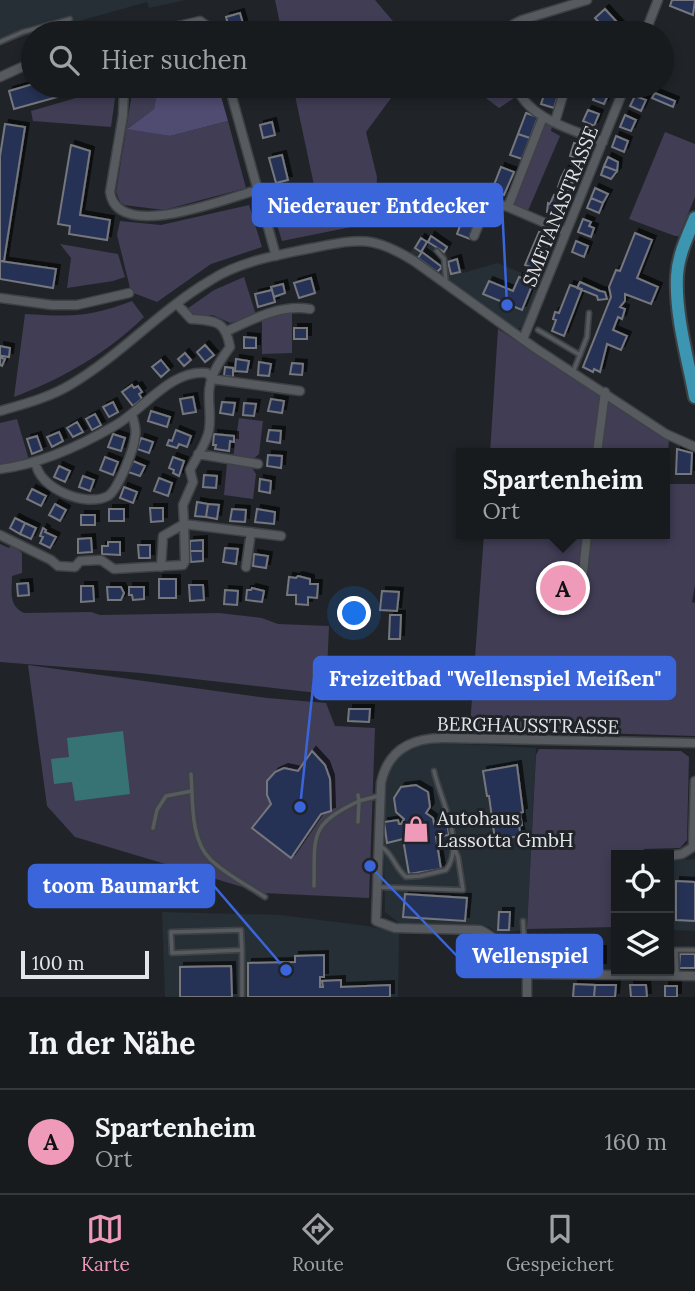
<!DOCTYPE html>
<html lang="de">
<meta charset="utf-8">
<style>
body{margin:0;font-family:Lora,serif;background:#212427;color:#f1f3f6}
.controls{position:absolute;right:21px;bottom:21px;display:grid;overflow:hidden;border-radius:0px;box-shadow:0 4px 10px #0003}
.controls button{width:63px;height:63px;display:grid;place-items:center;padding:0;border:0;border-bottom:2px solid #36393c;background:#181b1e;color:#f1f3f6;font:35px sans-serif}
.scale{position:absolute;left:21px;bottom:18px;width:128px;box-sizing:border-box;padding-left:7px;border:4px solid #e3e5e8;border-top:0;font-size:19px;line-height:24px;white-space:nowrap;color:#e3e5e8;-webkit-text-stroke:5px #202428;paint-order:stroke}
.you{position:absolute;left:355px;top:614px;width:24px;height:24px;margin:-18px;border:5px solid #fff;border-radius:50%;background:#1a73e8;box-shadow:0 0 0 10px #1a73e833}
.badge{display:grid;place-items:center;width:46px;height:46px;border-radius:50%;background:#ef9ab8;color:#111;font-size:23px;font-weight:700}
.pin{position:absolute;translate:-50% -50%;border:4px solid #fff;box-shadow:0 2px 7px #0006}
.popup{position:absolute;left:456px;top:448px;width:214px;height:91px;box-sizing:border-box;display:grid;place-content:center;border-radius:0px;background:#181b1e;filter:drop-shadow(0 2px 5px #0005);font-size:23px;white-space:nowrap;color:#9fa1a4}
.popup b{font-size:26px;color:#f1f3f6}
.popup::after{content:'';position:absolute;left:50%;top:100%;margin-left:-14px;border:14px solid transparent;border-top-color:#181b1e}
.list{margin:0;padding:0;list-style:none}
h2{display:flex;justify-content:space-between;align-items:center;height:91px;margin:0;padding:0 28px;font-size:30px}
h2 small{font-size:23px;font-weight:400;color:#9fa1a4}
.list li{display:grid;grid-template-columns:46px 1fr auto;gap:21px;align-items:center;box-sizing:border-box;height:105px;padding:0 28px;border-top:2px solid #36393c}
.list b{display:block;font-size:26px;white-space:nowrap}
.list p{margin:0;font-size:23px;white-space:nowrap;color:#9fa1a4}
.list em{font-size:23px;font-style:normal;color:#9fa1a4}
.icon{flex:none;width:38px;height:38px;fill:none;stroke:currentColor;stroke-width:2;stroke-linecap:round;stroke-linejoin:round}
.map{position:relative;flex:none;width:695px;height:997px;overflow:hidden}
.search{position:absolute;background:#181b1e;box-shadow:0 4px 10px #0003;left:21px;right:21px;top:21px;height:77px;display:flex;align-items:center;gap:18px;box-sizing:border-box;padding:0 24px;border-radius:38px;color:#9fa1a4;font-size:26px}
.sheet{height:196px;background:#181b1e}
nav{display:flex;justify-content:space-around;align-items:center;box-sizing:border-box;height:98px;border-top:2px solid #36393c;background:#181b1e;font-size:19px;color:#9fa1a4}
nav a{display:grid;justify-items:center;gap:4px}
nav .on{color:#ef9ab8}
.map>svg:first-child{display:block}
.built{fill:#262f36}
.green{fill:#403d55}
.forest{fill:#504b70}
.water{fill:#377275}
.building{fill:#273354;stroke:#74777d;stroke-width:2;filter:url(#shadow)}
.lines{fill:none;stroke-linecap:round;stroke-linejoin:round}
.service-casing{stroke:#3e4245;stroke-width:7}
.minor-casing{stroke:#3e4245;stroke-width:11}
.primary-casing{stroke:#3e4245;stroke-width:16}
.service{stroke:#575b5f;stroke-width:3.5}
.minor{stroke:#575b5f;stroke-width:8}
.primary{stroke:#3c96b1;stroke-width:12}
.labels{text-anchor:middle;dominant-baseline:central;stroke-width:6;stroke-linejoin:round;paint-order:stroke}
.street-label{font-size:19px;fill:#e3e5e8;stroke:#202428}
.poi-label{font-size:19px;fill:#e3e5e8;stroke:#202428;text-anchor:start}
.leader{fill:none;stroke:#3b65da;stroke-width:2.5}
.callout-dot{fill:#3b65da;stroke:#202428;stroke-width:2.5}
.callout{fill:#3b65da;stroke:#3b65da;stroke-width:2.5}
.callout-label{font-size:21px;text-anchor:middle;font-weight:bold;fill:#fff}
</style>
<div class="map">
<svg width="695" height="997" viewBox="0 0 695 997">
<defs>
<filter id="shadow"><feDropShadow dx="4" dy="-4" stdDeviation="0" flood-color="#0009"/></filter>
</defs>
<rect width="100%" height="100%" fill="#202428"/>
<path class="built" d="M 0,0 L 185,0 L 149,8 L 147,2 L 0,43 Z
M 431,235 L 450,246 L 446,252 L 448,260 L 458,258 L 463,273 L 497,263 L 542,281 L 523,327 L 516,329 L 410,253 L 420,237 L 427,240 Z
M 426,742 L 536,748 L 527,929 L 497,935 L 490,927 L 399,923 L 385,912 L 383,800 L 388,773 L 403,751 Z
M 695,859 L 695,931 L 669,930 L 669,861 Z
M 162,912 L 280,915 L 368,926 L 399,933 L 398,997 L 165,997 Z"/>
<path class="green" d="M 275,0 L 375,0 L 392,20 L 407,33 L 282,33 Z
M 130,86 L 158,86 L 154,109 L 128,128 L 170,136 L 228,121 L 246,188 L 164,210 L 124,205 L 120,202 L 116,192 L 132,93 Z
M 293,86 L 400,86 L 366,132 L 377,177 L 376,195 L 381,221 L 282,241 L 270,202 L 315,190 Z
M 480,86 L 514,86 L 517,96 L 499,108 L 478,92 Z
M 114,87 L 115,98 L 111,127 L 33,121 L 31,111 Z
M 547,124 L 552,125 L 551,131 L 560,136 L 527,213 L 517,208 L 514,204 L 515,198 L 543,126 Z
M 665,132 L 695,144 L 695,197 L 679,236 L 675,236 L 629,219 Z
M 249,205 L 262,247 L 211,264 L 157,302 L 131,292 L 117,235 L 120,221 L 161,225 Z
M 60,244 L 118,254 L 125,277 L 113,281 L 67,288 L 71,258 Z
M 244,277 L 256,315 L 230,323 L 213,315 L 195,315 L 187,309 L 214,290 Z
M 132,301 L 144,317 C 107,353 62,379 14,397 L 25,314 C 70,317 90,317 132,301 Z
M 284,313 L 292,313 L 292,353 L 262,354 L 262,319 Z
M 498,329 L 669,440 L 665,484 L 695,484 L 695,585 L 692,602 L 695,603 L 695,736 L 500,730 L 470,726 L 484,534 L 664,534 L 664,453 L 490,453 Z
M 239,418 L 263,421 L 259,454 L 252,460 L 233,457 Z
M 17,419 L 29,460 L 0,465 L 0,423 Z
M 227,463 L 251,466 L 256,474 L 253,499 L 224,495 Z
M 0,544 L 9,548 L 11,544 L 22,553 L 22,573 L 12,576 C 12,592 8,605 24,613 L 91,612 L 100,615 L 219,613 L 262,618 L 278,624 L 329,626 L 326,694 L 141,673 L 0,662 Z
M 28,665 L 267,698 L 326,703 L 335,726 L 375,728 L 369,898 L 263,893 L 75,837 L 47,806 Z
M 539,749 L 681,751 L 689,757 L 687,840 L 680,848 L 644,849 L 643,855 L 616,855 L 616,927 L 527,929 L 536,755 Z"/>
<path class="forest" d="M 158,86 L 218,86 L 228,121 L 170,136 L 127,129 L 154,109 Z"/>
<path class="water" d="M 123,731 L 130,794 L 75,801 L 72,782 L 54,784 L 51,759 L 69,757 L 67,738 Z"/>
<path class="building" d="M 672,0 L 695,0 L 693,15 L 670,6 Z
M 605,9 L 627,33 L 609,33 L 595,18 Z
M 240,13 L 244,27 L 230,31 L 226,17 Z
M 550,26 L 552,33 L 534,33 L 533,30 Z
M 33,84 L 33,86 L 97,86 L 14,109 L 9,91 Z
M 547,86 L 561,86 L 554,108 L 541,104 Z
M 598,88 L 609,93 L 604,104 L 593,100 Z
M 655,93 L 675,101 L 673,107 L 652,98 Z
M 635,96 L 646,100 L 641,111 L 630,106 Z
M 588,110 L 599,114 L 594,126 L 583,121 Z
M 526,113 L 538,117 L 530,138 L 518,134 Z
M 625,115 L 636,120 L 631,131 L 620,127 Z
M 272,122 L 275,135 L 263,138 L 260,125 Z
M 5,124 L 25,127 L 4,261 L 0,261 L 0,156 Z
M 518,134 L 530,138 L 522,159 L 510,155 Z
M 616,136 L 628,141 L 624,152 L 612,147 Z
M 574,143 L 586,147 L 581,160 L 570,156 Z
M 71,145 L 90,151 L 80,215 L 110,220 L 107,240 L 69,234 L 70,226 L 58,224 Z
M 282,155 L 288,180 L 276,183 L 269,158 Z
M 608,157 L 618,162 L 617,171 L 604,166 Z
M 604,166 L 617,171 L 611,179 L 601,175 Z
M 501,167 L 514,172 L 504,195 L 492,190 Z
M 565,170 L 577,175 L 573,183 L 561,178 Z
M 561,178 L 573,183 L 570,192 L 558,187 Z
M 595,188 L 608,194 L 603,203 L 591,198 Z
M 554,195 L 564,199 L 562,205 L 564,206 L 558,216 L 547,212 L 548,203 L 550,204 Z
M 471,196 L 484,201 L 477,220 L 464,215 Z
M 591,198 L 603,203 L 599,213 L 587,208 Z
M 464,215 L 477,220 L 470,239 L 457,234 Z
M 583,219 L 591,222 L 589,226 L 594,228 L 591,237 L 578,232 Z
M 539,232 L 551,237 L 538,270 L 525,265 Z
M 635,233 L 652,240 L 637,278 L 658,287 L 651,304 L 625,294 L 625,301 L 620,307 L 625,309 L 622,319 L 618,317 L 613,330 L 627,336 L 621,350 L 607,344 L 600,372 L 594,369 L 593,372 L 583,367 L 611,297 L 609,287 L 616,270 L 620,271 Z
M 431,236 L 447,247 L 444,252 L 428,242 Z
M 421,238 L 427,242 L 421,252 L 415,248 Z
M 576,241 L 588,246 L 584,257 L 572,252 Z
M 422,252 L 442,267 L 437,272 L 418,258 Z
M 457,259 L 460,272 L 451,274 L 448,262 Z
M 0,261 L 56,269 L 53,288 L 0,279 Z
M 519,277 L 533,283 L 522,310 L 483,294 L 489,281 L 513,291 Z
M 311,278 L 315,293 L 299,298 L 294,283 Z
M 580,282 L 600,291 L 605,292 L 607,299 L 598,300 L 597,296 L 577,288 Z
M 283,284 L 285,293 L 274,297 L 271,287 Z
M 570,285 L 582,289 L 564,336 L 552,331 L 556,320 L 553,319 L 555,312 L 559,313 Z
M 272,290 L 275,302 L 258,307 L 255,294 Z
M 294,328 L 307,328 L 307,339 L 294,339 Z
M 244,337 L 256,338 L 256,348 L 244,348 Z
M 205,345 L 214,355 L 205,362 L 197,352 Z
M 0,346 L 10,348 L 9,357 L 2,356 L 2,358 L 5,359 L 2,366 L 0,365 Z
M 185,353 L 191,360 L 184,366 L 178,359 Z
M 236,359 L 249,361 L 247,372 L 235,371 Z
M 161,360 L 169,370 L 161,377 L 152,367 Z
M 259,362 L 271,364 L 269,376 L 258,375 Z
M 292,363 L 303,364 L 302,375 L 290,374 Z
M 225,367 L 233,368 L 233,377 L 224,376 Z
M 132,385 L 134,388 L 138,386 L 142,392 L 139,394 L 142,399 L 133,406 L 122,392 Z
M 193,397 L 196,412 L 183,414 L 180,399 Z
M 271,399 L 284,401 L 282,413 L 268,411 Z
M 113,402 L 118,412 L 109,417 L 103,407 Z
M 222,402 L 235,403 L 233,415 L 220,413 Z
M 244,403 L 256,404 L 254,416 L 243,415 Z
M 151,411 L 170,417 L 167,427 L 148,421 Z
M 95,414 L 101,425 L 92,430 L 86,419 Z
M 77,422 L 83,432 L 73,437 L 67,428 Z
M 176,430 L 191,436 L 187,447 L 179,444 L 177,448 L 167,445 L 169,440 L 172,441 Z
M 269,430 L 281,431 L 280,443 L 267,441 Z
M 59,432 L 63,441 L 52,447 L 47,437 Z
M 113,434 L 125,438 L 121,451 L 108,447 Z
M 214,434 L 234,436 L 234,442 L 230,441 L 229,451 L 215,449 L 216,445 L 213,445 Z
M 37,436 L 42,450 L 32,454 L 27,439 Z
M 141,438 L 153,442 L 149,453 L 137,449 Z
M 677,449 L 692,453 L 691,474 L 676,474 Z
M 268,455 L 282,456 L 281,468 L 267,466 Z
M 105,457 L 118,462 L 113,475 L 100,470 Z
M 173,457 L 184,461 L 179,476 L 173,473 L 174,470 L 169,468 Z
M 133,461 L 145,466 L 140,476 L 128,472 Z
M 59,466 L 70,471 L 65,482 L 54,477 Z
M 204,475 L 217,476 L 216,488 L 203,487 Z
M 83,476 L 94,480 L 90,491 L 79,487 Z
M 159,478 L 172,483 L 168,496 L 154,491 Z
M 260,479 L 271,481 L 270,493 L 259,491 Z
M 124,487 L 137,492 L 133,503 L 120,498 Z
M 32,489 L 46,496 L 41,506 L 27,499 Z
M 197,502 L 208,504 L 206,517 L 195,516 Z
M 55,504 L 66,510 L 60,521 L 49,515 Z
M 208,504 L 219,505 L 217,519 L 206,517 Z
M 150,508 L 163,508 L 163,521 L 151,522 Z
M 109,509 L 124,509 L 124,521 L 109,521 Z
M 232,509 L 246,510 L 245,522 L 230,521 Z
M 257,509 L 275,512 L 274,524 L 255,522 Z
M 81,515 L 95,515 L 95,525 L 81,525 Z
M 15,518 L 25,523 L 20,534 L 10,528 Z
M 25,523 L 36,528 L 31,539 L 20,534 Z
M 43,528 L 46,530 L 45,532 L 56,537 L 50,548 L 40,543 L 43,537 L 40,536 Z
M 91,538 L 92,552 L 78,553 L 78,539 Z
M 203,540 L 203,551 L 190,551 L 190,541 Z
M 108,542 L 120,542 L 120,555 L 102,554 L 102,546 L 108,546 Z
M 138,545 L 150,545 L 150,558 L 139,558 Z
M 225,548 L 238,549 L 236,564 L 223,562 Z
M 190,551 L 203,551 L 203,561 L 191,562 Z
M 254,554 L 268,556 L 266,568 L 253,566 Z
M 298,576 L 310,579 L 310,584 L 318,584 L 317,598 L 308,597 L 308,605 L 296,604 L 296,595 L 287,595 L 289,577 L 296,578 Z
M 551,578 L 577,580 L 575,598 L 550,596 Z
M 159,579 L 176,579 L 176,598 L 159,598 Z
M 28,583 L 29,595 L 18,596 L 17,584 Z
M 189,585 L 203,585 L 204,600 L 190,601 Z
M 81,586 L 93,586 L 94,601 L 81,602 Z
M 107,587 L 121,587 L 124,593 L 121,600 L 108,600 Z
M 129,587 L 144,587 L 144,599 L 133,600 L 132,595 L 129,595 Z
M 252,588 L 264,591 L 262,602 L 246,600 L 247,590 L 251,590 Z
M 225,590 L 238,591 L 237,605 L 224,604 Z
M 382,591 L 399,592 L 397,611 L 380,610 Z
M 390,615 L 401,615 L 400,639 L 389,639 Z
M 349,675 L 363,675 L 363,688 L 349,688 Z
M 349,709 L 370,709 L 369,722 L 348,721 Z
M 312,751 L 325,765 L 330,779 L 331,811 L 321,814 L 291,858 L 252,828 L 271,804 L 267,795 L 267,781 L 275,772 L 284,768 L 298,771 Z
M 517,765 L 523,812 L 520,813 L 522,825 L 519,826 L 521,836 L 495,840 L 489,796 L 487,796 L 483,771 Z
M 416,785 L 428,792 L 430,807 L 426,813 L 433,818 L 434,824 L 447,822 L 449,835 L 436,837 L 441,869 L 409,874 L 403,839 L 387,843 L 384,822 L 398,820 L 399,824 L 401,824 L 404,819 L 396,812 L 394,798 L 401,787 Z
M 676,881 L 695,882 L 695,921 L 676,920 Z
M 405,894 L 467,898 L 465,921 L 403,917 Z
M 499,912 L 510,912 L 509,930 L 498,930 Z
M 530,948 L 550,948 L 550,963 L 530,963 Z
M 593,950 L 602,950 L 602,967 L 587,967 L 587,954 L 591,954 Z
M 562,952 L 575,952 L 576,965 L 561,965 Z
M 680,954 L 695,954 L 695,968 L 679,968 Z
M 324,955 L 324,977 L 320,977 L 320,987 L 323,987 L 322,981 L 341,980 L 341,987 L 390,985 L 390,997 L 248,997 L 248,963 L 295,962 L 295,956 Z
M 231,966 L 232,997 L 180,997 L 180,967 Z
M 574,984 L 595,985 L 594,997 L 573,997 Z
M 595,985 L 616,985 L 615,997 L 594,997 Z
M 630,985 L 646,985 L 647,997 L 631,997 Z
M 665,986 L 677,986 L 677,997 L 665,997 Z"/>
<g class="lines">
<defs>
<path id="service" d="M 0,42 L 23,32 L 70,19
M 437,251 L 444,259 L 446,282
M 538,330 L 580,355
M 573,372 L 587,337 L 589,313
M 191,774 C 193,800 190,839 210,859 C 225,874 247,885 265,897
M 358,822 L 359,801 L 378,796
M 153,828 L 157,810 L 166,796 L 192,791
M 380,846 C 393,853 394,867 406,877 L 420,876 L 446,870 C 466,844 440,799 434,771
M 314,886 C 315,836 308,825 359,801 L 358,795
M 377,887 L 463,890 L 458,857 L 453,845
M 241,930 L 242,950 L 172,953 L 171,932 Z
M 242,950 L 242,997
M 521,968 L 525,958 L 523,921
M 677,974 L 676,950 L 695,950"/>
<path id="minor" d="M 148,33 L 200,21 L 210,28 L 213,33
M 507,33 L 514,24 L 522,20 L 587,0
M 645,33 L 658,0
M 0,77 L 33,62
M 124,86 L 123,115 L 110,192 C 117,243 227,198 257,190
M 229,86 L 276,256
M 516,86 C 529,120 572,129 603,142
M 555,122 L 565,88
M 508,207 L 566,232
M 474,236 L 488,201 L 508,207 L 543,117
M 0,298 L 52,305 L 77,305 L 129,293
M 227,331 C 253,319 281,304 310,309
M 523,339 L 625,86
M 0,411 C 24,404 48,398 70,385 C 121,355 160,310 211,280 C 240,261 279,255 312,248 C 359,239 372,235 414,261 L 535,348 L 666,434 L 695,447
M 597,453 L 605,392
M 198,454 L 258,464
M 36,463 C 38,488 86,508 108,496 C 118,490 134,449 135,437 C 137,429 134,422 132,415
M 0,469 C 41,464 80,446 116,425 C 145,408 171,369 207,373 L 212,379 L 300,391
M 0,535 L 51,560 L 58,566 L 75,567 L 80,561 L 101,560 L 114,569 L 183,565 L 185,561 L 184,524 L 281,536
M 161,567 L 163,536 L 184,524 L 183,505 L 193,482 L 190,470 C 196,458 207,443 209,430 C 211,419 209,408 209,397 C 208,378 219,362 230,347 C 225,320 216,321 191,319 L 177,304
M 246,567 L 251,532
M 583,573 L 587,534
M 695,743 L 443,738 C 411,738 388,750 381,783 L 376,921 L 395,928 L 480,930 C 503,939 511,967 533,974 L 695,976
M 669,856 L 682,854 L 693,847 L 695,781
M 527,997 L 527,972"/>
<path id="primary" d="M 695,218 C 687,237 678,256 677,276 C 675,316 688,359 695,397"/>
</defs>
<use href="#service" class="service-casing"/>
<use href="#minor" class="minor-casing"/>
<use href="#primary" class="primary-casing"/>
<use href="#service" class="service"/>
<use href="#minor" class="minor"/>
<use href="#primary" class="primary"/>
</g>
<defs>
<symbol id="shop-bare" viewBox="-9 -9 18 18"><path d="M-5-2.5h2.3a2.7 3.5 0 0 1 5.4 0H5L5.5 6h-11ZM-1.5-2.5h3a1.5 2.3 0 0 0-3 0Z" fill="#ef9ab8" stroke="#202428" stroke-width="2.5" paint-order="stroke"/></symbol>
</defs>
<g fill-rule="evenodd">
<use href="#shop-bare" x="397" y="810" width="38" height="38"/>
</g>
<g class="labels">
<g class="street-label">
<text transform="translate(560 206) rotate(-68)">SMETANASTRASSE</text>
<text transform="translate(528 725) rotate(1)">BERGHAUSSTRASSE</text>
</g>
<g class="poi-label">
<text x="437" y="818">Autohaus<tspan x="437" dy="22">Lassotta GmbH</tspan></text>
</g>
</g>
<path class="leader" d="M507 305L502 205M300 807L314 678M286 970L214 886M370 866L457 956"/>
<g class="callout-dot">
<circle cx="507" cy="305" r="7"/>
<circle cx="300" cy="807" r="7"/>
<circle cx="286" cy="970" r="7"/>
<circle cx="370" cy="866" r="7"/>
</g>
<g class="callout">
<rect x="253" y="184" width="249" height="42" rx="7"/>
<rect x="314" y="657" width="361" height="42" rx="7"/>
<rect x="29" y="865" width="185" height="42" rx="7"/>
<rect x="457" y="935" width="145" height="42" rx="7"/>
</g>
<g class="callout-label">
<text x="378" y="213">Niederauer Entdecker</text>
<text x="495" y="686">Freizeitbad "Wellenspiel Meißen"</text>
<text x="121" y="893">toom Baumarkt</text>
<text x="530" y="963">Wellenspiel</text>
</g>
</svg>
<div class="controls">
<button><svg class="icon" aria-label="locate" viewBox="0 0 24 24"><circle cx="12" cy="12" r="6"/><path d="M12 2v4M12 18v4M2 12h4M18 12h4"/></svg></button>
<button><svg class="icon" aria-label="layers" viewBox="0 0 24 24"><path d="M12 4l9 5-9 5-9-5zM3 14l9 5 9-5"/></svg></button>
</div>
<div class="scale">100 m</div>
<div class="you"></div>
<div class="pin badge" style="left:563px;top:588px">A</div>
<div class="popup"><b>Spartenheim</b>Ort</div>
<div class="search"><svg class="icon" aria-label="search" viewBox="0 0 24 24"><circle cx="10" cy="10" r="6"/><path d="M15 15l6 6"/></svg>Hier suchen</div>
</div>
<section class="sheet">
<h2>In der Nähe<small></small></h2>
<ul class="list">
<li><span class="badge">A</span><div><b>Spartenheim</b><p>Ort</p></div><em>160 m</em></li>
</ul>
</section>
<nav>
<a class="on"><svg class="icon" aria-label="map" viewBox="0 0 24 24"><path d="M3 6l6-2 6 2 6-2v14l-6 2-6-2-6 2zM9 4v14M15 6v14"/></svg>Karte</a>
<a><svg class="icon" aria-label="directions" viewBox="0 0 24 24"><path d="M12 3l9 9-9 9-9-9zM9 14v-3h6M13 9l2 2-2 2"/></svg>Route</a>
<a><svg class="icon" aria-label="saved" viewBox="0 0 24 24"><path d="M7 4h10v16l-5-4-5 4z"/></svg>Gespeichert</a>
</nav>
